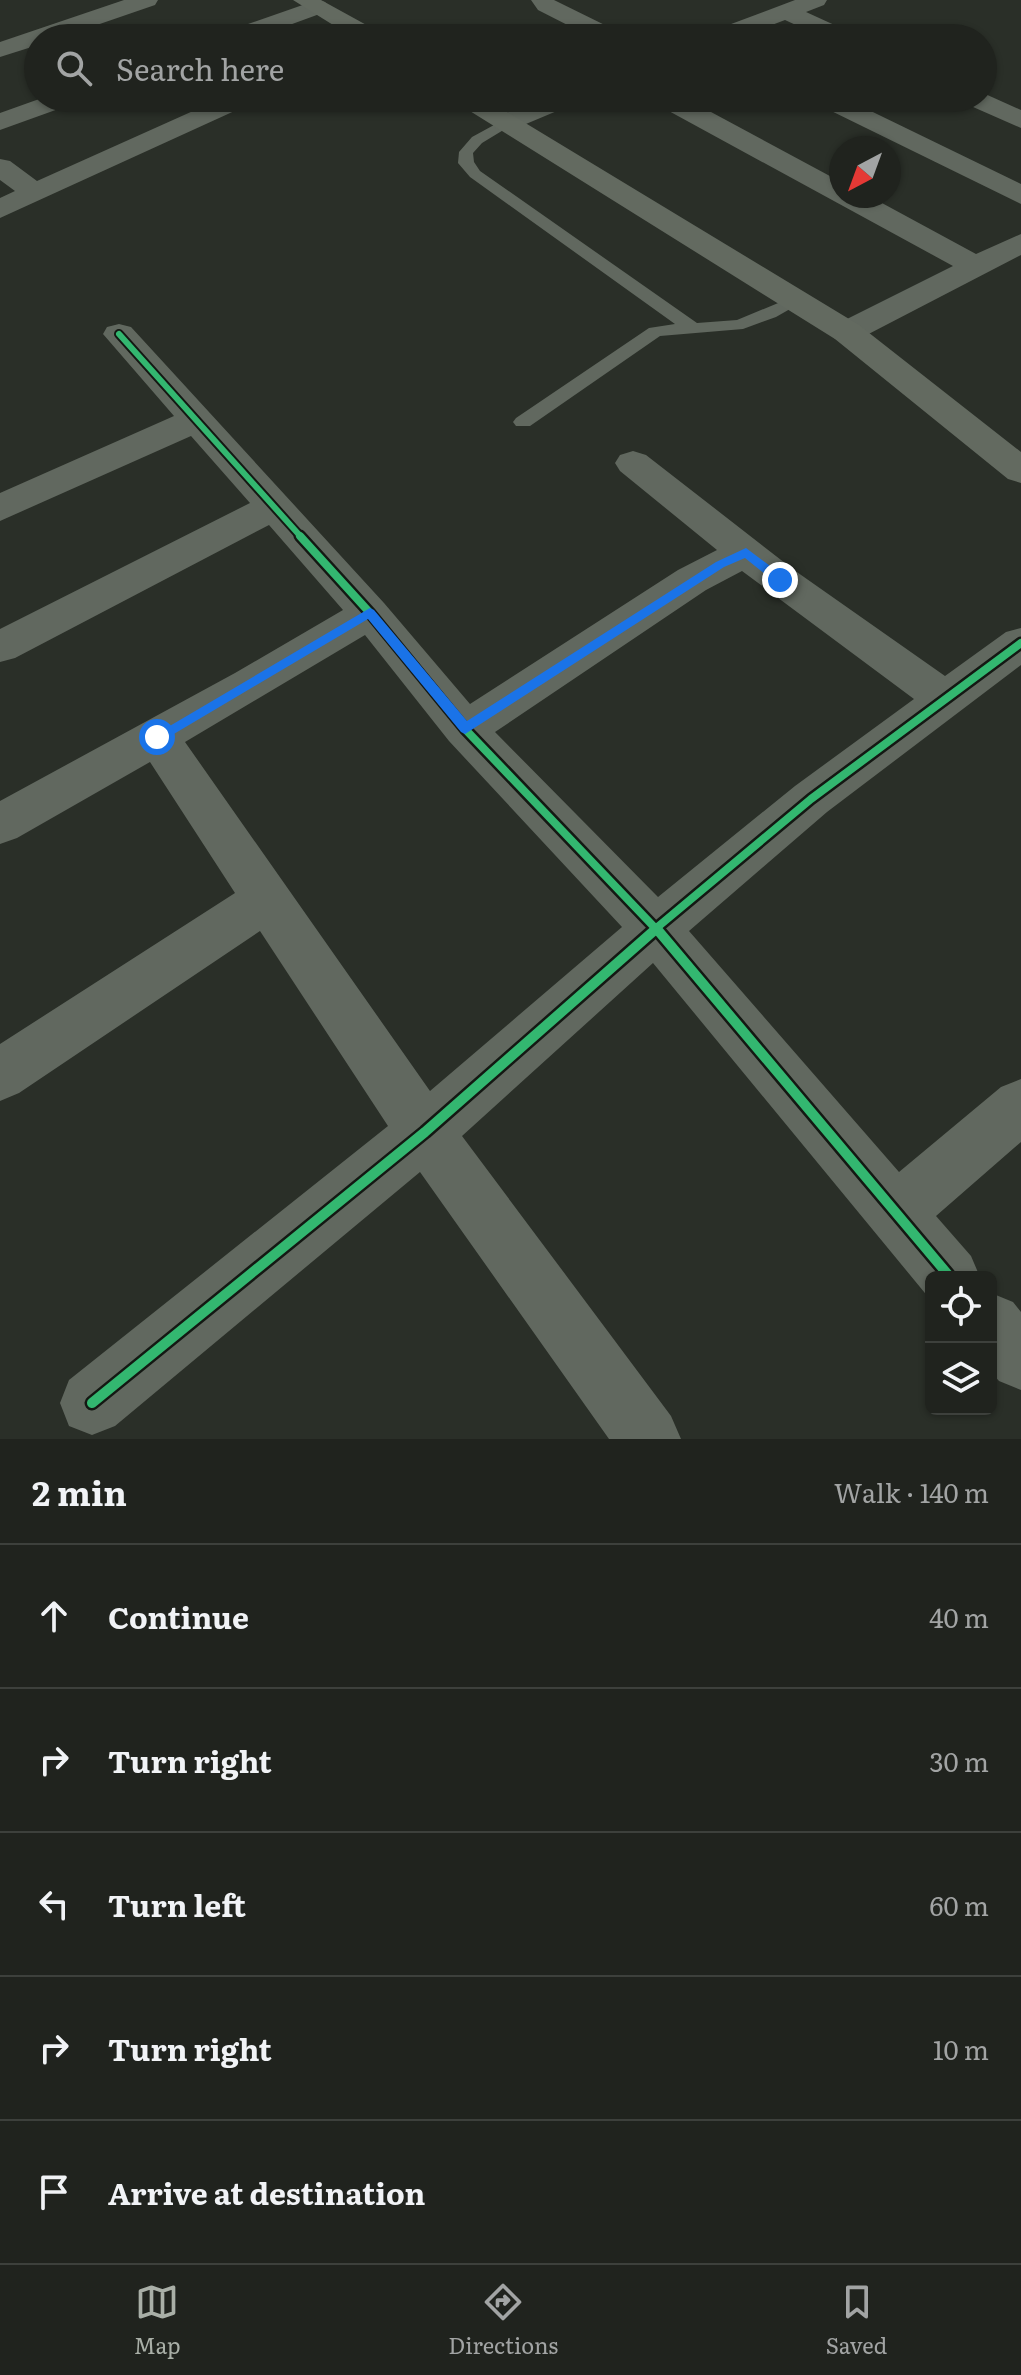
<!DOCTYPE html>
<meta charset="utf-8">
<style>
body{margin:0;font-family:Literata,serif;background:#2d2f2b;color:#f1f3f6}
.controls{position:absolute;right:24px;bottom:24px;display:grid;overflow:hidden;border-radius:12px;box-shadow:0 2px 6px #0004}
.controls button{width:72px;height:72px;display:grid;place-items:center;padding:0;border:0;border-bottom:2px solid #3d403c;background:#20231e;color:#f1f3f6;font:40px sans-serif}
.compass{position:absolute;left:829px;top:136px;width:72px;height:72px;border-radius:50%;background:#20231e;box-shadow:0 2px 6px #0004;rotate:221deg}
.stop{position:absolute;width:24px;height:24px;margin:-18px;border:6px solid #1a73e8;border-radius:50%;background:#fff}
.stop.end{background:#1a73e8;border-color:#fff;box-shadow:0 2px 8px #0008}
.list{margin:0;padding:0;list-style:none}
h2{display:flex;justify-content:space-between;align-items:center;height:104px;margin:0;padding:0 32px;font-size:34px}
h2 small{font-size:26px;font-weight:400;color:#a2a4a4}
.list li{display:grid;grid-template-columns:52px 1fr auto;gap:24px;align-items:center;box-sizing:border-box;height:144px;padding:0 32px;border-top:2px solid #3d403c}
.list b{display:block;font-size:30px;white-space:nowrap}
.list em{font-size:26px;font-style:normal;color:#a2a4a4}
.icon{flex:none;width:44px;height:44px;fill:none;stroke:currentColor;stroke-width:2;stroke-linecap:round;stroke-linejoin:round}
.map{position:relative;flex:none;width:1021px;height:1439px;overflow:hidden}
.search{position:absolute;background:#20231e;box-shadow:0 2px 6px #0004;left:24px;right:24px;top:24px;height:88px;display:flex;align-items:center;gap:20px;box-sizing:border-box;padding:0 28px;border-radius:44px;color:#a2a4a4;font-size:30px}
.sheet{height:824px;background:#20231e}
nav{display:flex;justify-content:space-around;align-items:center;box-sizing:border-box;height:112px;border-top:2px solid #3d403c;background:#20231e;font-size:22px;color:#a2a4a4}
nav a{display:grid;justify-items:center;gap:4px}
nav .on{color:#a9afa7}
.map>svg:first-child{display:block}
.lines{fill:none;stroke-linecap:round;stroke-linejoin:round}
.lane{fill:#61685f;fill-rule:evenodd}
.street{fill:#61685f;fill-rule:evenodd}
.secondary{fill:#636a60;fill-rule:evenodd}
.cycleway-far2-casing{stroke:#141813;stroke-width:10}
.cycleway-far1-casing{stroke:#141813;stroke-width:13}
.cycleway-casing{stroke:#141813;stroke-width:15}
.cycleway-far2{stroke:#33b770;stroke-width:6}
.cycleway-far1{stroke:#33b770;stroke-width:8}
.cycleway{stroke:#33b770;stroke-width:10}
.route{fill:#1a73e8}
</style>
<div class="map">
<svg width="1021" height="1439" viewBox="0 0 1021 1439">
<rect width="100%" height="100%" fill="#2a2f28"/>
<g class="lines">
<path class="lane" d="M 505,119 L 512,123 L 510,126 L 482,143 L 473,153 L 474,162 L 480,171 L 697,323 L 737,320 L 795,296 L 804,301 L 776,317 L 743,329 L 660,336 L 530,426 L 516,426 L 513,422 L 516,418 L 649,328 L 675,324 L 470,177 L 458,163 L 459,152 L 472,137 Z"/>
<path class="street" d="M 124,0 L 158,0 L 155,5 L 59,38 L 38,38 L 38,45 L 0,57 L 0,42 Z
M 317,0 L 325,2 L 329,7 L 325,12 L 254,38 L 219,38 L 222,33 Z
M 531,0 L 554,0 L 621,33 L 624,38 L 593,38 L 538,10 Z
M 795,0 L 827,0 L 824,5 L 806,12 L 852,33 L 855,38 L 824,38 L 785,20 L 738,38 L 704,38 L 707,33 Z
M 983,93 L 1021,110 L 1021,128 L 964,103 L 960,98 L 983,98 Z
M 42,98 L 79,98 L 75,103 L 0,130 L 0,113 Z
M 222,98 L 256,98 L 252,103 L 0,218 L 0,198 L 15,191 L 0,180 L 0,159 L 10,161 L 37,181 Z
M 544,98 L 580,98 L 576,103 L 514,129 L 496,129 L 492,123 L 496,117 Z
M 669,98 L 685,98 L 841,182 L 841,196 L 869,196 L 976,254 L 1021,234 L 1021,255 L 859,339 L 847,342 L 835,339 L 831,332 L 835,325 L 953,266 L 667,110 L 663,104 Z
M 811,98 L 844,98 L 1021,184 L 1021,204 L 815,103 Z
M 119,324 L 131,327 L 384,603 L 470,704 L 678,570 L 717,550 L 620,471 L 615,463 L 620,455 L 633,451 L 646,455 L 794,570 L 945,676 L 1006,632 L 1021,628 L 1021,665 L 827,812 L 689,931 L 899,1172 L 1001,1087 L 1021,1079 L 1021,1142 L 936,1216 L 971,1256 L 980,1277 L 931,1277 L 931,1299 L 929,1298 L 653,963 L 462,1136 L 671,1416 L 681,1439 L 609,1439 L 420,1172 L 115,1426 L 92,1435 L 69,1426 L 60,1403 L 69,1380 L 388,1126 L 260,931 L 19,1093 L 0,1101 L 0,1044 L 235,893 L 150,762 L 17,838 L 0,844 L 0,801 L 235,673 L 343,610 L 269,525 L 15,658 L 0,662 L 0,629 L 250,503 L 191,436 L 0,521 L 0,493 L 174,416 L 103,334 L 107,327 ZM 742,571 L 914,699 L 795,786 L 658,897 L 495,732 L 706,590 ZM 365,635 L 449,741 L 622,927 L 430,1091 L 185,742 Z
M 991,1293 L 1013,1302 L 1021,1312 L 1021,1390 L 999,1381 L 991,1372 Z"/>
<path class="secondary" d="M 293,0 L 321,0 L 381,33 L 384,38 L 354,38 Z
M 453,98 L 484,98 L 859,325 L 1021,452 L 1021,483 L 1008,479 L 835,339 L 457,103 Z"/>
<defs>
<path id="cycleway-far2" d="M 119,334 L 302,538"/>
<path id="cycleway-far1" d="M 300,536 L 370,613 L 465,729 L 657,930
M 654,930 L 811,799 L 1021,643"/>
<path id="cycleway" d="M 656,928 L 950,1277
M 92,1403 L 425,1132 L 657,928"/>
</defs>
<use href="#cycleway-far2" class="cycleway-far2-casing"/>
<use href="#cycleway-far1" class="cycleway-far1-casing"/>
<use href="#cycleway" class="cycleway-casing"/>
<use href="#cycleway-far2" class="cycleway-far2"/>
<use href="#cycleway-far1" class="cycleway-far1"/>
<use href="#cycleway" class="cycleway"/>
</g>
<path class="route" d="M 746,548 L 785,577 L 785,583 L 776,583 L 745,558 L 724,567 L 465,734 L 461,732 L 368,619 L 162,741 L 153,741 L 151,737 L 370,608 L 374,610 L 467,721 L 716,562 Z"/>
</svg>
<div class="controls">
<button><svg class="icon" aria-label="locate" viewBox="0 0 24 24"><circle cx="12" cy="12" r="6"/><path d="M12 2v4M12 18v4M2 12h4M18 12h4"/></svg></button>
<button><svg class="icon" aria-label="layers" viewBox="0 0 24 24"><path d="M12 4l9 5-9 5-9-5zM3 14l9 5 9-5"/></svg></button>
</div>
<svg class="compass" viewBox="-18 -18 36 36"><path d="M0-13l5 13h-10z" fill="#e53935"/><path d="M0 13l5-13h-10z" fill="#a2a4a4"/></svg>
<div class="stop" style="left:157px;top:737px"></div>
<div class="stop end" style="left:780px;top:580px"></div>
<div class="search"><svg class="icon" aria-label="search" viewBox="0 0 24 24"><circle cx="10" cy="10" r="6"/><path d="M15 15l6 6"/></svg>Search here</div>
</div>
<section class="sheet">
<h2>2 min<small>Walk · 140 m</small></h2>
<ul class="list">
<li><svg class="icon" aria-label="ahead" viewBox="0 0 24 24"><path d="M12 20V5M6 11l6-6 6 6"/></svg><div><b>Continue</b></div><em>40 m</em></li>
<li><svg class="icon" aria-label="right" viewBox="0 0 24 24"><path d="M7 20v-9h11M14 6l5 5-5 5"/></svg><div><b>Turn right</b></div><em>30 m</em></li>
<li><svg class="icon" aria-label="left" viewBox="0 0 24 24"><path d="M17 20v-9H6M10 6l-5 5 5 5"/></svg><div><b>Turn left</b></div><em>60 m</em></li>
<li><svg class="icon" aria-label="right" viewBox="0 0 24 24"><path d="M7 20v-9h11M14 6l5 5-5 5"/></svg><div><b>Turn right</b></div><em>10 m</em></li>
<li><svg class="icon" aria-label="arrive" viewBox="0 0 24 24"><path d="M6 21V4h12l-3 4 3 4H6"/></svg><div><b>Arrive at destination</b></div></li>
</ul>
</section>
<nav>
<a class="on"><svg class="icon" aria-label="map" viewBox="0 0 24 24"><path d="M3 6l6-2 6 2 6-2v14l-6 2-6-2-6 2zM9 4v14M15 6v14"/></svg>Map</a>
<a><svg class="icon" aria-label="directions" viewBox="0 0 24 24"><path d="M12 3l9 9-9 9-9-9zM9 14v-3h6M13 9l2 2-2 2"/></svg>Directions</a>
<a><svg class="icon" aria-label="saved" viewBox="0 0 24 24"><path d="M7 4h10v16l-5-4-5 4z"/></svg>Saved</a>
</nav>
